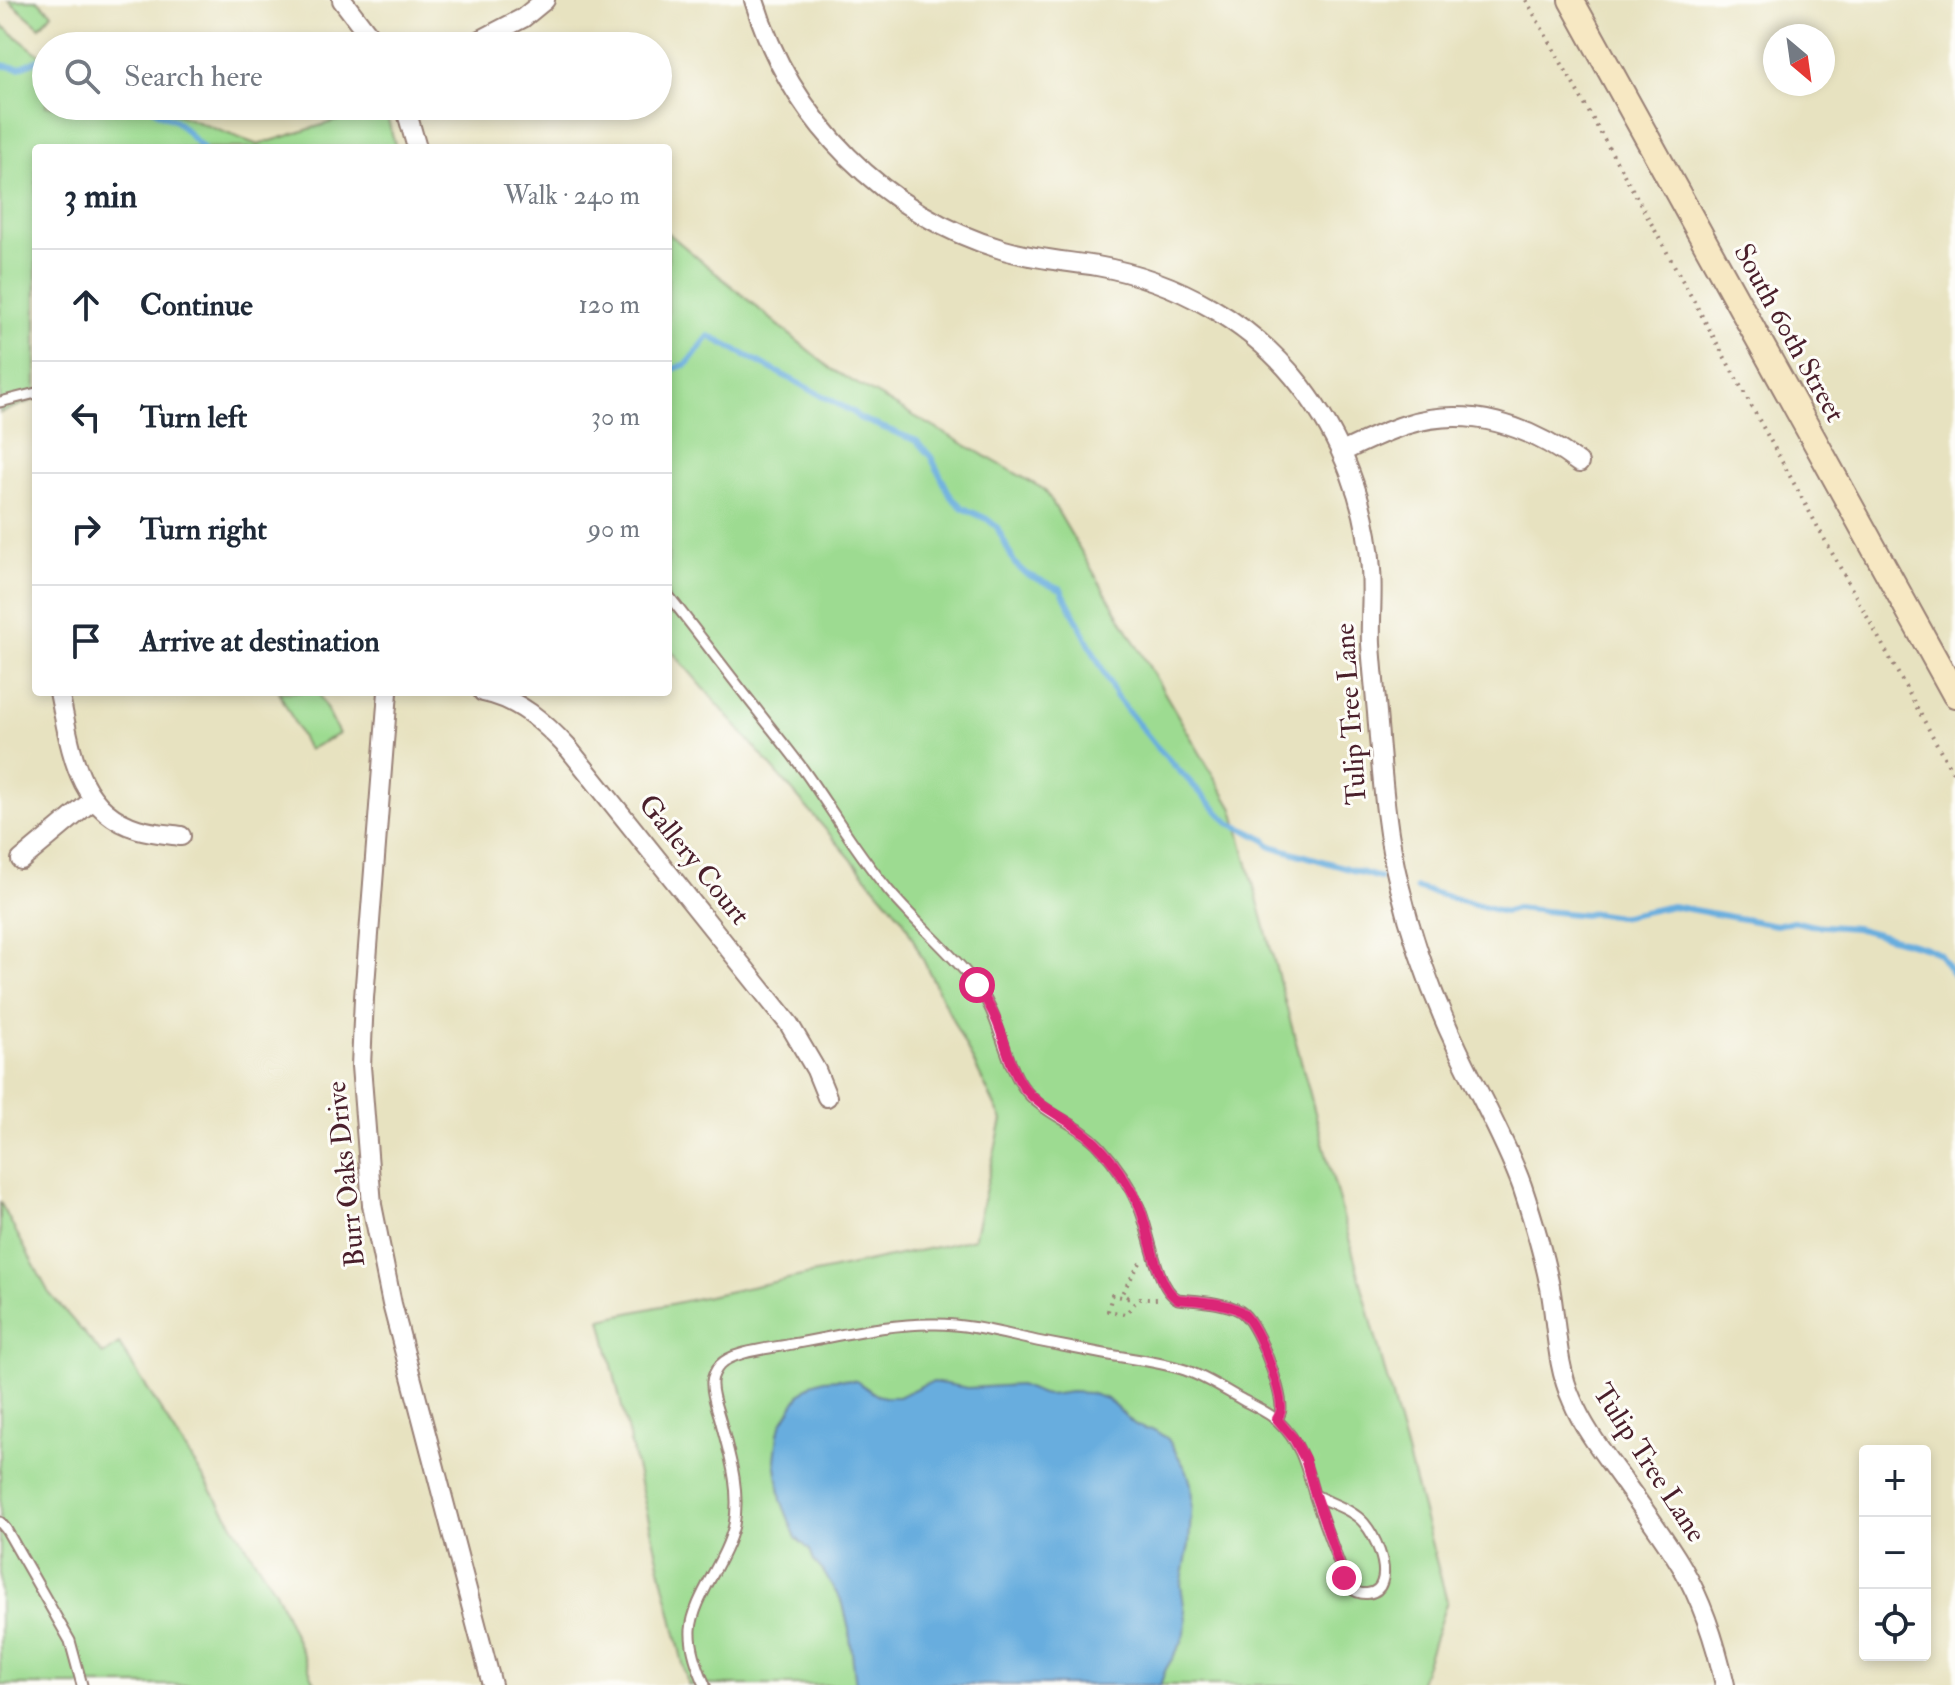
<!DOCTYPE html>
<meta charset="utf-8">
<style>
body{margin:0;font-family:"IM FELL Double Pica",serif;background:#f2f2f3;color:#1f2937}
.controls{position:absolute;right:24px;bottom:24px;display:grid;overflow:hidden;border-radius:8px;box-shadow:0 4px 12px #0003}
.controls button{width:72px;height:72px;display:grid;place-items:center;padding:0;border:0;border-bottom:2px solid #e0e1e3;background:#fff;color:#1f2937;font:40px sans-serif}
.compass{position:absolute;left:1763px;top:24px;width:72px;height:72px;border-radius:50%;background:#fff;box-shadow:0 4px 12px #0003;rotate:151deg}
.stop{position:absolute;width:24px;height:24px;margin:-18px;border:6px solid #db2777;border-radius:50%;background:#fff}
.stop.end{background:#db2777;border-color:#fff;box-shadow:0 2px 8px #0008}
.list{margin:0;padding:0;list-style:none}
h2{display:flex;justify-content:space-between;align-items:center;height:104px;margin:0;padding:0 32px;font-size:34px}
h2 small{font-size:26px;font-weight:400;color:#747a83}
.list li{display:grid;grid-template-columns:52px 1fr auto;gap:24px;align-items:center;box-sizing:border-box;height:112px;padding:0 32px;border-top:2px solid #e0e1e3}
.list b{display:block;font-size:30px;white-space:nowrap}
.list em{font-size:26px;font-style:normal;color:#747a83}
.icon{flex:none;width:44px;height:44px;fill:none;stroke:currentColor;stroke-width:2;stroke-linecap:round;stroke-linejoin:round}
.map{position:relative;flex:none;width:1955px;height:1685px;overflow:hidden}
.search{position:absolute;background:#fff;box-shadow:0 4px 12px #0003;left:32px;top:32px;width:640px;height:88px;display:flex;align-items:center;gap:20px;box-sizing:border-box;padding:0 28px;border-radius:44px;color:#747a83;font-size:30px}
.panel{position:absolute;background:#fff;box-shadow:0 4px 12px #0003;left:32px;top:144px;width:640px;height:552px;border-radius:8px}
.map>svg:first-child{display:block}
.green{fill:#9ddb91;stroke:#747d5e;stroke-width:2}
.water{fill:#67adde;stroke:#586684;stroke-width:2}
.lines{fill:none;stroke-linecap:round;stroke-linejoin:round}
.stream{stroke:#67adde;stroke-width:6}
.lane-casing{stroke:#988076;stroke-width:13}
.street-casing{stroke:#988076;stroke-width:22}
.secondary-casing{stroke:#988076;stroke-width:28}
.path{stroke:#988076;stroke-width:4;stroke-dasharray:2 6;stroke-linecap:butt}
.lane{stroke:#fff;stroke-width:9}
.street{stroke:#fff;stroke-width:18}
.secondary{stroke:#f7e8c3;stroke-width:24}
.route{stroke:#db2777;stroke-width:10}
.labels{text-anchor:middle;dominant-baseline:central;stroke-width:6;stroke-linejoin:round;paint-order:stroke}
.street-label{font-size:28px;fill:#4a1f2b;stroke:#fdfcf7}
</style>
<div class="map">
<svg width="1955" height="1685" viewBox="0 0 1955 1685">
<rect width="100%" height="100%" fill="#fdfcf7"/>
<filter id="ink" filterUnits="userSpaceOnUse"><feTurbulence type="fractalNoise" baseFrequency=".0125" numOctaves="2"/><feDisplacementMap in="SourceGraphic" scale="16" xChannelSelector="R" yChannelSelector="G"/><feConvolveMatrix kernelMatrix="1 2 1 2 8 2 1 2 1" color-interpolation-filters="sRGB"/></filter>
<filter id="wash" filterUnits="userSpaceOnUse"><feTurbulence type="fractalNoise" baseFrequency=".006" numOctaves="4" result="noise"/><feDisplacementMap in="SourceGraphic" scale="32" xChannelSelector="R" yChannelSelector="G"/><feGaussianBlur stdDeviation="1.8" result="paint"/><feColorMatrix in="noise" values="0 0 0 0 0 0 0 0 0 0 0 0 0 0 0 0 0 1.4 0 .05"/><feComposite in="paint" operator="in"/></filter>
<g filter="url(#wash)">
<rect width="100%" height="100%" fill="#e7e2c0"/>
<path class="green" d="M 8,0 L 37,0 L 52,13 L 40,27 Z
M 0,24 L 46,60 L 46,106 L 155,106 L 258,145 L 384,106 L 396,148 L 36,148 L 36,399 L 0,413 Z
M 668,233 L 831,369 L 1045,490 L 1233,809 L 1447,1601 L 1419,1685 L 688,1685 L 601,1319 L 974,1239 L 1002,1120 L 903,919 L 668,647 Z
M 279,692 L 318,692 L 339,734 L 308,750 Z
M 0,1202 L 49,1293 L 103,1355 L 119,1344 L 275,1591 L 316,1685 L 0,1685 Z"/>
<path class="water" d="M 839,1379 L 856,1381 L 877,1395 L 885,1397 L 898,1397 L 925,1384 L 934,1382 L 968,1388 L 1019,1385 L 1042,1394 L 1049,1395 L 1071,1392 L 1089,1393 L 1107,1399 L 1134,1424 L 1144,1429 L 1154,1430 L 1168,1439 L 1187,1471 L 1191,1484 L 1192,1498 L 1189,1545 L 1181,1585 L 1186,1619 L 1185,1634 L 1181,1644 L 1166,1669 L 1160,1685 L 856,1685 L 849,1630 L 843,1604 L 823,1571 L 814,1561 L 810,1550 L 796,1538 L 781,1500 L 775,1460 L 778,1433 L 783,1421 L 800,1394 L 812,1384 L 824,1380 Z"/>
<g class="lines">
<path class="stream" d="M 0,65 L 19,68 L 46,57
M 152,106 C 158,115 165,115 174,120 C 184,126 193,140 203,148
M 668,371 L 687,364 L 709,336 L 853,412 L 859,418 L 917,441 L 931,457 L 951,497 L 963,508 L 987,519 L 997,527 L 1015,564 L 1026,574 L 1061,589 L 1116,696 L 1156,746 L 1229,823 L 1248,831 L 1265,840 L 1271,846 L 1380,878
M 1416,888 L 1504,912 L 1516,908 L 1584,915 L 1593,913 L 1619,917 L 1672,906 L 1776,925 L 1793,921 L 1810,925 L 1856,928 L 1927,948 L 1939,954 L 1955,977"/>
</g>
</g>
<g filter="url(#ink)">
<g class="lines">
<defs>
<path id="lane" d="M 0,402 L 36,393
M 668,595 C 698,633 727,672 757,710 C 773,731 790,751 805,772 C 832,810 855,850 885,886 C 912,920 948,949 975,983 C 1000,1014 1002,1056 1023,1087 C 1042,1114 1077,1122 1099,1146 C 1115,1163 1130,1186 1139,1207 C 1149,1228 1156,1289 1178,1299 C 1195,1301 1225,1302 1240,1311 C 1257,1321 1281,1388 1281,1408 C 1281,1413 1280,1414 1277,1419
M 0,1522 L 6,1529 L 70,1641 L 82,1685
M 705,1685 C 698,1669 690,1649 691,1630 C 693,1598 726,1561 734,1525 C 741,1489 729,1454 720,1419 C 717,1408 711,1394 712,1382 C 712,1377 716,1369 720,1365 C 732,1351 774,1348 792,1344 C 839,1336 888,1323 936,1324 C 971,1324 1007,1335 1042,1342 C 1063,1346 1083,1350 1104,1354 C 1131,1359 1158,1361 1185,1370 C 1205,1377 1223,1389 1241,1399 C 1253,1406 1269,1412 1279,1422 C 1301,1443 1306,1466 1314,1494 C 1322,1519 1331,1542 1340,1566 C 1343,1574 1345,1583 1351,1588 C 1361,1597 1378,1595 1382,1582 C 1388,1565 1375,1536 1364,1523 C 1352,1509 1331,1504 1315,1495"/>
<path id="street" d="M 342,0 L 377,46
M 754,0 C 790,119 885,215 1004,250 C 1035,259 1066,261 1097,266 C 1176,280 1252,322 1301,386 C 1342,439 1367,503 1371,570 C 1373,595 1370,619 1371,644 C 1373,675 1377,707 1379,738 C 1383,787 1387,836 1399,884 C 1413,943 1433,998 1459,1052 C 1480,1097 1505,1139 1522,1186 C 1533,1219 1543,1252 1550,1287 C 1557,1325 1556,1365 1572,1400 C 1585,1432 1609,1460 1629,1489 C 1647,1514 1666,1540 1682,1567 C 1703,1603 1716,1644 1725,1685
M 469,46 L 523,18 L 545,0
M 405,106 L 417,148
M 1342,452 C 1363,442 1383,432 1405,425 C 1468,405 1528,425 1579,463
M 59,692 C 71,746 75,810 138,829 C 151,833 167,834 181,836
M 388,692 L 364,998 L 361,1066 L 372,1205 L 392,1304 L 492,1685
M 483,692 C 519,699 545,723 569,749 L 789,1024 L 816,1070 L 827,1097
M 21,860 L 94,799"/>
<path id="secondary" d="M 1571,0 L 1955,695"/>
</defs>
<use href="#lane" class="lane-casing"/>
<use href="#street" class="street-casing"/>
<use href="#secondary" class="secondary-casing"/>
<path class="path" d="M 1526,0 L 1640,203 L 1955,777
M 1140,1263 L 1122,1293 L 1131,1299 L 1112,1295 L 1108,1311 L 1126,1314 L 1138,1299 L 1158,1299"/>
<use href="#lane" class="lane"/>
<use href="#street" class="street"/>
<use href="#secondary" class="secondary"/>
</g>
</g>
<g class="lines" filter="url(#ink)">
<path class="route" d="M 977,985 C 983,995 990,1006 995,1017 C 1006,1040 1009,1070 1026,1090 C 1041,1108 1061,1115 1079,1129 C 1105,1148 1125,1177 1139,1206 C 1149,1228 1156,1289 1178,1299 C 1195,1301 1226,1302 1240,1311 C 1257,1321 1281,1388 1281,1408 C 1281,1413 1280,1414 1277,1419 L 1294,1439 L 1305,1459 L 1315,1495 L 1344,1578"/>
</g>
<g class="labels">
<g class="street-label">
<text transform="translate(1789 333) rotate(61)">South 60th Street</text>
<text transform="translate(1351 714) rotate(-94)">Tulip Tree Lane</text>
<text transform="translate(694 860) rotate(51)">Gallery Court</text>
<text transform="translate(346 1174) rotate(-96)">Burr Oaks Drive</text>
<text transform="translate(1649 1463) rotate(57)">Tulip Tree Lane</text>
</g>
</g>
</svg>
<div class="controls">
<button>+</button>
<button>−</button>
<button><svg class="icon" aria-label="locate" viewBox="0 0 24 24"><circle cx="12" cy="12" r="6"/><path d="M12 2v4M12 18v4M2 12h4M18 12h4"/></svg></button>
</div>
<svg class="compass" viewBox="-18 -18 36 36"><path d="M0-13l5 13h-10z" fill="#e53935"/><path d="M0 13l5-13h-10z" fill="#747a83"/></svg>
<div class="stop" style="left:977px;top:985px"></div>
<div class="stop end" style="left:1344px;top:1578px"></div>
<div class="search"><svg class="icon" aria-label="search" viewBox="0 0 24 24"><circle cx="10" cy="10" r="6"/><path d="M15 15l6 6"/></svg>Search here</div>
<section class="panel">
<h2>3 min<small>Walk · 240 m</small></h2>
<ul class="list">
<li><svg class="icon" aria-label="ahead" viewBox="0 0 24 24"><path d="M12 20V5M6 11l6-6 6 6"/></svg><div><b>Continue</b></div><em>120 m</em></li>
<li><svg class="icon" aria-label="left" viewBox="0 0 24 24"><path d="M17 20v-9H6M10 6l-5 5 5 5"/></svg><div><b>Turn left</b></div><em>30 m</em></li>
<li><svg class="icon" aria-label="right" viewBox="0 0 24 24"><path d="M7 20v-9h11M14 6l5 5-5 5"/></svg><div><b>Turn right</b></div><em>90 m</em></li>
<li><svg class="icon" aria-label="arrive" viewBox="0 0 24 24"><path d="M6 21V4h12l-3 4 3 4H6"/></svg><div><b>Arrive at destination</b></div></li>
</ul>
</section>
</div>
